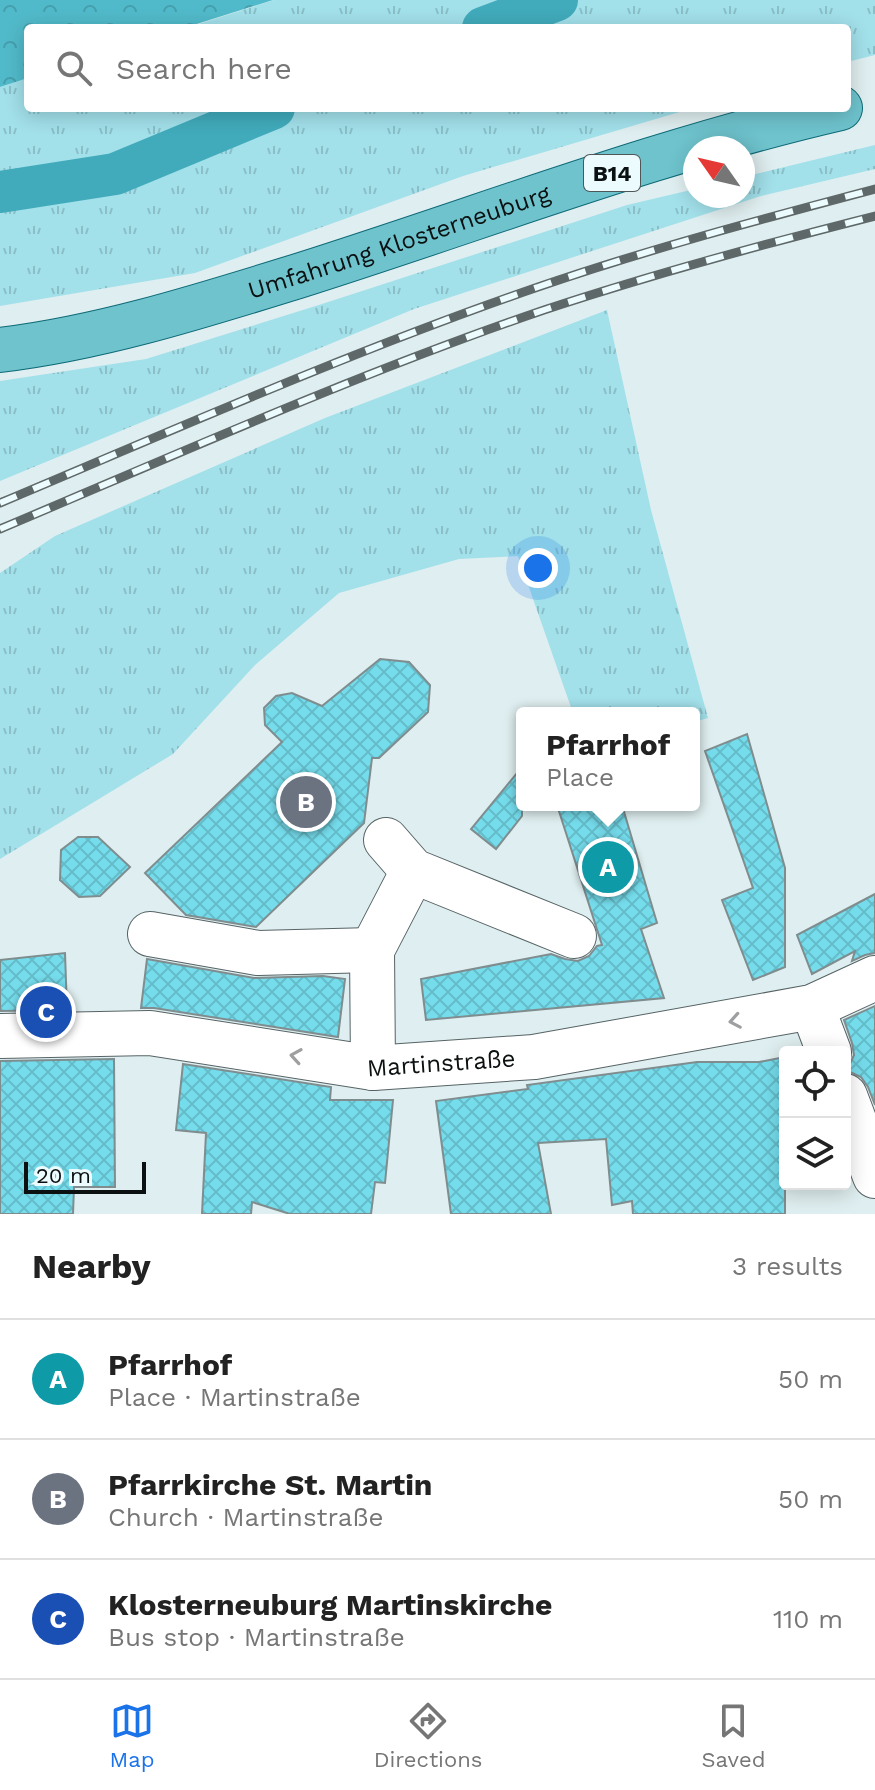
<!DOCTYPE html>
<meta charset="utf-8">
<style>
body{margin:0;font-family:"Work Sans",sans-serif;background:#f2f2f2;color:#222}
.controls{position:absolute;right:24px;bottom:24px;display:grid;overflow:hidden;border-radius:8px;box-shadow:0 4px 20px #0003}
.controls button{width:72px;height:72px;display:grid;place-items:center;padding:0;border:0;border-bottom:2px solid #e0e0e0;background:#fff;color:#222;font:40px sans-serif}
.compass{position:absolute;left:683px;top:136px;width:72px;height:72px;border-radius:50%;background:#fff;box-shadow:0 4px 20px #0003;rotate:304deg}
.scale{position:absolute;left:24px;bottom:20px;width:122px;box-sizing:border-box;padding-left:8px;border:4px solid #0b1011;border-top:0;font-size:22px;line-height:28px;white-space:nowrap;color:#0b1011;-webkit-text-stroke:6px #ecfbfe;paint-order:stroke}
.you{position:absolute;left:538px;top:568px;width:28px;height:28px;margin:-20px;border:6px solid #fff;border-radius:50%;background:#1a73e8;box-shadow:0 0 0 12px #1a73e833}
.badge{display:grid;place-items:center;width:52px;height:52px;border-radius:50%;background:#1a73e8;color:#fff;font-size:26px;font-weight:700}
.pin{position:absolute;translate:-50% -50%;border:4px solid #fff;box-shadow:0 2px 8px #0006}
.popup{position:absolute;left:516px;top:707px;width:184px;height:104px;box-sizing:border-box;display:grid;place-content:center;border-radius:8px;background:#fff;filter:drop-shadow(0 2px 6px #0005);font-size:26px;white-space:nowrap;color:#767676}
.popup b{font-size:30px;color:#222}
.popup::after{content:'';position:absolute;left:50%;top:100%;margin-left:-16px;border:16px solid transparent;border-top-color:#fff}
.list{margin:0;padding:0;list-style:none}
h2{display:flex;justify-content:space-between;align-items:center;height:104px;margin:0;padding:0 32px;font-size:34px}
h2 small{font-size:26px;font-weight:400;color:#767676}
.list li{display:grid;grid-template-columns:52px 1fr auto;gap:24px;align-items:center;box-sizing:border-box;height:120px;padding:0 32px;border-top:2px solid #e0e0e0}
.list b{display:block;font-size:30px;white-space:nowrap}
.list p{margin:0;font-size:26px;white-space:nowrap;color:#767676}
.list em{font-size:26px;font-style:normal;color:#767676}
.icon{flex:none;width:44px;height:44px;fill:none;stroke:currentColor;stroke-width:2;stroke-linecap:round;stroke-linejoin:round}
.map{position:relative;flex:none;width:875px;height:1214px;overflow:hidden}
.search{position:absolute;background:#fff;box-shadow:0 4px 20px #0003;left:24px;right:24px;top:24px;height:88px;display:flex;align-items:center;gap:20px;box-sizing:border-box;padding:0 28px;border-radius:8px;color:#767676;font-size:30px}
.sheet{height:464px;background:#fff}
nav{display:flex;justify-content:space-around;align-items:center;box-sizing:border-box;height:112px;border-top:2px solid #e0e0e0;background:#fff;font-size:22px;color:#767676}
nav a{display:grid;justify-items:center;gap:4px}
nav .on{color:#1a73e8}
.map>svg:first-child{display:block}
.grass{fill:url(#grass-tufts)}
.forest{fill:url(#forest-crowns)}
.lines{fill:none;stroke-linecap:round;stroke-linejoin:round}
.canal{stroke:#41abbb;stroke-width:42}
.building{fill:url(#building-cross-hatch);stroke:#7f8d8f;stroke-width:2}
.minor-casing{stroke:#566365;stroke-width:46}
.major-casing{stroke:#0d6a76;stroke-width:46}
.minor{stroke:#fff;stroke-width:44}
.major{stroke:#6ec3cd;stroke-width:44}
.rail-casing{stroke:#5f6869;stroke-width:9}
.rail{stroke:#ecfbfe;stroke-width:6;stroke-dasharray:18;stroke-linecap:butt}
.oneway{stroke:#9d9fa0}
.labels{text-anchor:middle;dominant-baseline:central;stroke-width:6;stroke-linejoin:round;paint-order:stroke}
.shield{fill:#ecfbfe;stroke:#4e5658;stroke-width:2}
.shield-label{font-size:22px;font-weight:bold;fill:#0b1011}
.street-label{font-size:24px;fill:#0b1011;stroke:#ecfbfe}
</style>
<div class="map">
<svg width="875" height="1214" viewBox="0 0 875 1214">
<defs>
<pattern id="grass-tufts" width="24" height="20" patternUnits="userSpaceOnUse" patternTransform="scale(2)"><rect width="24" height="20" fill="#a2e0ea"/><path d="M3 7l-1-3M5 7V3M7 7l1-3M15 17l-1-3M17 17v-4M19 17l1-3" fill="none" stroke="#8abfc8"/></pattern>
<pattern id="forest-crowns" width="20" height="18" patternUnits="userSpaceOnUse" patternTransform="scale(2)"><rect width="20" height="18" fill="#51baca"/><path d="M2 6a3 3 0 1 1 6 0M12 15a3 3 0 1 1 6 0" fill="none" stroke="#459fac"/></pattern>
<pattern id="building-cross-hatch" width="8" height="8" patternUnits="userSpaceOnUse" patternTransform="scale(2)"><rect width="8" height="8" fill="#75dcec"/><path d="M0 0l8 8M0 8l8-8" fill="none" stroke="#64bcc9"/></pattern>
</defs>
<rect width="100%" height="100%" fill="#dfeef0"/>
<path class="grass" d="M 274,0 L 875,0 L 875,55 L 847,62 L 847,28 L 186,28 Z
M 28,78 L 28,108 L 693,108 L 463,176 L 195,273 L 0,306 L 0,87 Z
M 875,145 L 875,169 L 761,196 L 414,309 L 0,481 L 0,381 L 146,359 L 322,304 L 627,205 L 695,189 L 695,196 L 743,196 L 743,177 Z
M 607,310 L 651,510 L 708,718 L 694,722 L 694,713 L 573,713 L 518,556 L 459,559 L 339,593 L 255,665 L 173,754 L 0,859 L 0,573 L 55,536 L 325,418 Z"/>
<path class="forest" d="M 0,0 L 273,0 L 184,28 L 28,28 L 28,78 L 0,87 Z"/>
<g class="lines">
<path class="canal" d="M 483,28 L 557,0
M 0,192 L 115,174 L 274,108"/>
</g>
<path class="building" d="M 380,659 L 409,662 L 430,685 L 428,712 L 379,758 L 372,758 L 364,823 L 256,927 L 186,915 L 145,873 L 282,742 L 265,725 L 264,708 L 276,696 L 292,693 L 322,706 Z
M 747,734 L 785,868 L 785,967 L 753,980 L 722,900 L 753,888 L 705,751 Z
M 522,767 L 522,816 L 496,849 L 471,829 Z
M 557,805 L 622,805 L 657,923 L 641,929 L 664,998 L 426,1020 L 421,979 L 551,954 L 565,959 L 578,961 L 589,956 L 597,946 L 602,945 Z
M 78,837 L 98,837 L 130,867 L 100,896 L 79,897 L 60,880 L 61,850 Z
M 875,894 L 875,953 L 865,955 L 852,961 L 855,951 L 812,974 L 797,935 Z
M 65,953 L 67,1010 L 0,1011 L 0,960 Z
M 147,959 L 254,978 L 323,976 L 345,979 L 338,1037 L 154,1008 L 141,1008 Z
M 875,1006 L 875,1105 L 868,1087 L 861,1077 L 850,1072 L 848,1068 L 854,1055 L 852,1043 L 844,1020 Z
M 785,1057 L 785,1214 L 633,1214 L 632,1201 L 612,1205 L 606,1139 L 538,1143 L 551,1214 L 451,1214 L 436,1101 L 528,1089 L 527,1085 L 697,1062 L 759,1062 Z
M 114,1059 L 115,1187 L 74,1187 L 73,1214 L 0,1214 L 0,1061 Z
M 183,1064 L 331,1087 L 330,1100 L 393,1100 L 385,1183 L 375,1182 L 371,1214 L 290,1214 L 252,1202 L 251,1214 L 202,1214 L 206,1133 L 176,1130 Z"/>
<g class="lines">
<defs>
<g id="minor">
<path d="M 386,840 L 413,871 L 574,936"/>
<path d="M 150,934 L 258,953 L 372,950"/>
<path d="M 812,1007 L 829,1052"/>
<path id="s1" d="M 0,1036 L 150,1033 L 373,1068 L 534,1057 L 812,1007 L 875,978"/>
<path d="M 373,1068 L 372,950 L 413,871"/>
<path d="M 845,1096 L 875,1176"/>
</g>
<g id="major">
<path id="s2" d="M 0,350 C 100,338 198,307 295,277 C 476,220 654,151 840,108"/>
</g>
</defs>
<use href="#minor" class="minor-casing"/>
<use href="#major" class="major-casing"/>
<use href="#minor" class="minor"/>
<use href="#major" class="major"/>
<defs>
<path id="rail" d="M 0,503 C 178,428 355,350 538,287 C 649,249 762,219 875,189
M 0,529 C 180,453 359,373 544,310 C 653,274 764,244 875,216"/>
</defs>
<use href="#rail" class="rail-casing"/>
<use href="#rail" class="rail"/>
</g>
<defs><path id="oneway-chevron" d="M-2-3.5L2.5 0L-2 3.5" fill="none" stroke-width="1.6" stroke-linecap="round" stroke-linejoin="round" transform="scale(2)"/></defs>
<g class="oneway">
<use href="#oneway-chevron" transform="translate(735 1021) rotate(170)"/>
<use href="#oneway-chevron" transform="translate(296 1056) rotate(-171)"/>
</g>
<g class="labels">
<rect class="shield" x="584" y="155" width="56" height="36" rx="6"/>
<g class="shield-label">
<text x="612" y="173">B14</text>
</g>
<g class="street-label">
<text stroke="none"><textPath href="#s2" startOffset="414">Umfahrung Klosterneuburg</textPath></text>
<text stroke="none"><textPath href="#s1" startOffset="444">Martinstraße</textPath></text>
</g>
</g>
</svg>
<div class="controls">
<button><svg class="icon" aria-label="locate" viewBox="0 0 24 24"><circle cx="12" cy="12" r="6"/><path d="M12 2v4M12 18v4M2 12h4M18 12h4"/></svg></button>
<button><svg class="icon" aria-label="layers" viewBox="0 0 24 24"><path d="M12 4l9 5-9 5-9-5zM3 14l9 5 9-5"/></svg></button>
</div>
<svg class="compass" viewBox="-18 -18 36 36"><path d="M0-13l5 13h-10z" fill="#e53935"/><path d="M0 13l5-13h-10z" fill="#767676"/></svg>
<div class="scale">20 m</div>
<div class="you"></div>
<div class="pin badge" style="left:608px;top:867px;background:#0f9aa8">A</div>
<div class="popup"><b>Pfarrhof</b>Place</div>
<div class="pin badge" style="left:306px;top:802px;background:#6b7280">B</div>
<div class="pin badge" style="left:46px;top:1012px;background:#1a4fb4">C</div>
<div class="search"><svg class="icon" aria-label="search" viewBox="0 0 24 24"><circle cx="10" cy="10" r="6"/><path d="M15 15l6 6"/></svg>Search here</div>
</div>
<section class="sheet">
<h2>Nearby<small>3 results</small></h2>
<ul class="list">
<li><span class="badge" style="background:#0f9aa8">A</span><div><b>Pfarrhof</b><p>Place · Martinstraße</p></div><em>50 m</em></li>
<li><span class="badge" style="background:#6b7280">B</span><div><b>Pfarrkirche St. Martin</b><p>Church · Martinstraße</p></div><em>50 m</em></li>
<li><span class="badge" style="background:#1a4fb4">C</span><div><b>Klosterneuburg Martinskirche</b><p>Bus stop · Martinstraße</p></div><em>110 m</em></li>
</ul>
</section>
<nav>
<a class="on"><svg class="icon" aria-label="map" viewBox="0 0 24 24"><path d="M3 6l6-2 6 2 6-2v14l-6 2-6-2-6 2zM9 4v14M15 6v14"/></svg>Map</a>
<a><svg class="icon" aria-label="directions" viewBox="0 0 24 24"><path d="M12 3l9 9-9 9-9-9zM9 14v-3h6M13 9l2 2-2 2"/></svg>Directions</a>
<a><svg class="icon" aria-label="saved" viewBox="0 0 24 24"><path d="M7 4h10v16l-5-4-5 4z"/></svg>Saved</a>
</nav>
